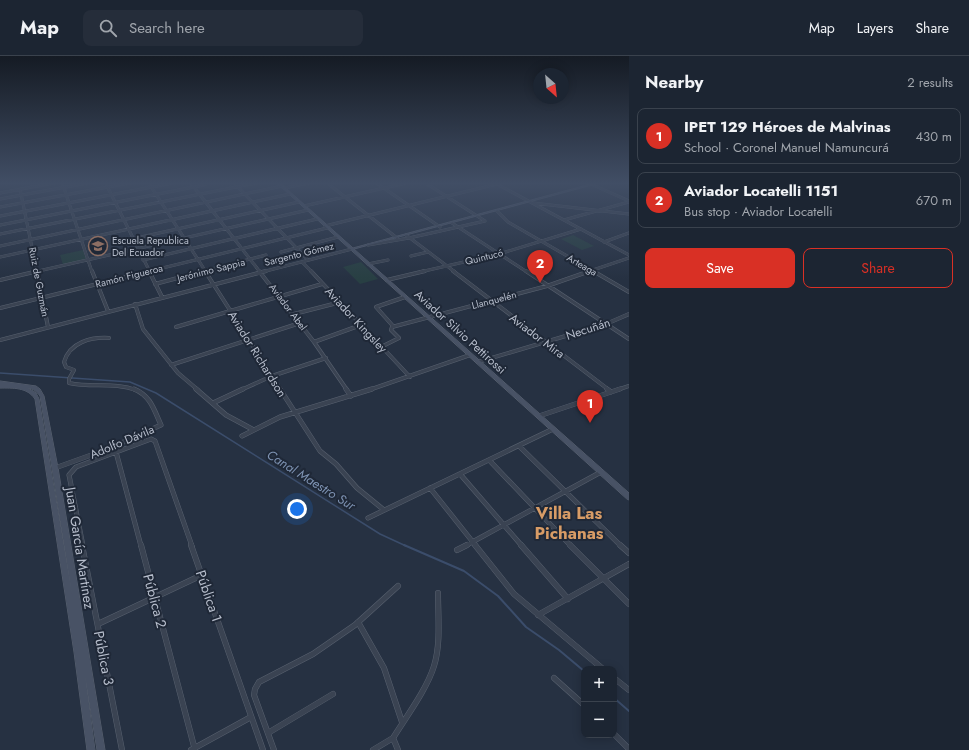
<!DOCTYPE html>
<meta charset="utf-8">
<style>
body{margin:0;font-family:Jost,sans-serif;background:#252d3a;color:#f1f3f6}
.controls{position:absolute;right:12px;bottom:12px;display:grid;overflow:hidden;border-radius:8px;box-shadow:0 2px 10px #0003}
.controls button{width:36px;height:36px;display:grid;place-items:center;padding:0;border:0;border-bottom:1px solid #3a424d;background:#1c2532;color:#f1f3f6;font:20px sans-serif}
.compass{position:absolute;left:533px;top:12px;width:36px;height:36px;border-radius:50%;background:#1c2532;box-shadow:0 2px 10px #0003;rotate:153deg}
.you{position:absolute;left:297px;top:453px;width:14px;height:14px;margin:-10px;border:3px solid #fff;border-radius:50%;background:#1a73e8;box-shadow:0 0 0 6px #1a73e833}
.badge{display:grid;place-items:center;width:26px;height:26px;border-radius:50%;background:#d93025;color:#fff;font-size:13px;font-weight:700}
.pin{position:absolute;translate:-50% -33px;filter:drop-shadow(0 1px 2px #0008)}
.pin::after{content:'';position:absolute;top:21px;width:14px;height:12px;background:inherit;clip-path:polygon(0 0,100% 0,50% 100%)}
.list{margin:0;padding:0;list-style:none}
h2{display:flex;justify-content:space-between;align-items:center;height:52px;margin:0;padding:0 16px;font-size:17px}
h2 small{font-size:13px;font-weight:400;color:#a0a5ac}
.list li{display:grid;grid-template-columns:26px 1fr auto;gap:12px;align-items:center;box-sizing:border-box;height:56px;margin:0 8px 8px;padding:0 8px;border:1px solid #3a424d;border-radius:8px}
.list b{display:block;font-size:15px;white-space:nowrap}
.list p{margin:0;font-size:13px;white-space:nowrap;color:#a0a5ac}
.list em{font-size:13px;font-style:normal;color:#a0a5ac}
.actions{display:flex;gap:8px;padding:12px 16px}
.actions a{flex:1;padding:9px 0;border:1px solid #d93025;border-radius:8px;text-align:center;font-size:14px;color:#d93025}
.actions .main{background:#d93025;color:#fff}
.icon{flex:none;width:22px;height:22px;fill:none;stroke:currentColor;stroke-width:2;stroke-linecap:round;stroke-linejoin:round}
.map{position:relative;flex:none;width:629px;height:694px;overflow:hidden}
header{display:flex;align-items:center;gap:24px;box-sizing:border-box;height:56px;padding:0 20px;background:#1c2532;border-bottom:1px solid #3a424d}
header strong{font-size:19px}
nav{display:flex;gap:22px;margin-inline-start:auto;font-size:14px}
.search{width:280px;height:36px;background:#252d3a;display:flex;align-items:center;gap:10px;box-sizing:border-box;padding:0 14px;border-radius:8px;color:#a0a5ac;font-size:15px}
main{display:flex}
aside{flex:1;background:#1c2532}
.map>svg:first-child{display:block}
.green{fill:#283f43}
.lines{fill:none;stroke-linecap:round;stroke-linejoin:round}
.stream-far1{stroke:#3b4d6b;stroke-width:1.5}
.stream{stroke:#3b4d6b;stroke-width:2}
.street-far3-casing{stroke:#58616f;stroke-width:3}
.street-far2-casing{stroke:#58616f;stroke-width:4}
.street-far1-casing{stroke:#58616f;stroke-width:5}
.street-casing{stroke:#58616f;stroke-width:6}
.secondary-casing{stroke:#58616f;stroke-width:1}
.street-far3{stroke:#3a4352;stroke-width:2.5}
.street-far2{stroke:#3a4352;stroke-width:3}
.street-far1{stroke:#3a4352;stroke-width:4}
.street{stroke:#3a4352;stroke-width:5}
.secondary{fill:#485265;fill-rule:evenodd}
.labels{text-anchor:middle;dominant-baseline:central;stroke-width:4;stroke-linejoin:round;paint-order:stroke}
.far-poi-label{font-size:10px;fill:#b7becc;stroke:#1f2837;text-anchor:start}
.far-street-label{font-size:10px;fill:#b7becc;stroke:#1f2837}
.street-label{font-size:12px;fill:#b7becc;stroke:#1f2837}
.water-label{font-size:13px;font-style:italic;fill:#7e93b3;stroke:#1f2837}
.near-street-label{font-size:14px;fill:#b7becc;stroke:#1f2837}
.near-quarter-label{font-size:17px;font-weight:bold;fill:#d89c66;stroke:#1f2837}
</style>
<header>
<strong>Map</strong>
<div class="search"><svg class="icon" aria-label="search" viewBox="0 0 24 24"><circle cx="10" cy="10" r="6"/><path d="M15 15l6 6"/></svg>Search here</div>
<nav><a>Map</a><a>Layers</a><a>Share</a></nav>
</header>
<main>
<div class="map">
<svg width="629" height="694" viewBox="0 0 629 694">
<rect width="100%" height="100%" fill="#263142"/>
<path class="green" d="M 573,179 L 594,190 L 582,194 L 561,183 Z
M 83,194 L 86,203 L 63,209 L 60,199 Z
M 361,206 L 378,223 L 360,228 L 343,211 Z"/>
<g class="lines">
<path class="stream-far1" d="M 0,317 L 130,326 L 156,337 L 380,478 L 406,490"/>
<path class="stream" d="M 404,489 L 464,515 L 498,540 L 526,571 L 559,594 L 584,615
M 614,642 L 629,655"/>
<defs>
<path id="street-far3" d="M 62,126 L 92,216
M 105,126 L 150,216
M 148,126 L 206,216
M 190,126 L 260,216
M 233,126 L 308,204
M 326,126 L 397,182
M 375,126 L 440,171
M 493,126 L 629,199
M 593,129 L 629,145
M 284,132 L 314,126
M 20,133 L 37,216
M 0,137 L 59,126
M 0,143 L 93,126
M 533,147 L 629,158
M 304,150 L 411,126
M 0,151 L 135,126
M 497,155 L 508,166 L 595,216
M 0,160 L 178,126
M 564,164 L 629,146
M 452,167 L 527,216
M 0,169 L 204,129
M 325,170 L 497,128
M 0,178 L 261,126
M 406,179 L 455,216
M 132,183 L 299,146
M 604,186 L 629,177
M 368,189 L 409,182 L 485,165 L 424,126
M 0,190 L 282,130
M 281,196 L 338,181
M 411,200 L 428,196
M 0,201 L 290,138
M 143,204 L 317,163
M 302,206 L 312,216
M 368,208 L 388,204
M 34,216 L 308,154
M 146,216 L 327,172
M 200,216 L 266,199
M 262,216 L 352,193
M 420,216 L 499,198 L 581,173
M 587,216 L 629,202"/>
<path id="street-far2" d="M 37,215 L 48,271
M 92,215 L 108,255
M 149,215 L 162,241
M 205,215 L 281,334
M 259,215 L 314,286 L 347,334
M 311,215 L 410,321
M 453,215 L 609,334
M 526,215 L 629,283
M 593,215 L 629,236
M 0,224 L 38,215
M 387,224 L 425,215
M 155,228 L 204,215
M 135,248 L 143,273 L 178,317 L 198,334
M 0,252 L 150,215
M 294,258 L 341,246
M 393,270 L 376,251 L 405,241
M 176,271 L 322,228
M 109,282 C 91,281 70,286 64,306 L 66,311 L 74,314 L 69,323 L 69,327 C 91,332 115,326 136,334
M 0,284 L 266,215
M 314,286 L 361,269
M 381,291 L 399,282 L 391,274 L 392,271 L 547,230 L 590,215
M 478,306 L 606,268 L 629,258
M 171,309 L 300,267
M 241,334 L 272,320 L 326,302
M 369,334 L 470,299
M 617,334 L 629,330"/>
<path id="street-far1" d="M 196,333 L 226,359 L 252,373
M 280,333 L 320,395 L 336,408 L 357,432 L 384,454
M 346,333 L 351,340
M 607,333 L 611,336
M 213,347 L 243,333
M 539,360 L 620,333
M 242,380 L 280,361 L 372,333
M 519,390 L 621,490
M 116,396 L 141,490
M 489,404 L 571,490
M 55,412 L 108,393 L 161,369 C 154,354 151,340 134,333
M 460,418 L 522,490
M 430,432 L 476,490
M 368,462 L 553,373
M 83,490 L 69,419 L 76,411 L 151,383 L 155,385 L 192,490
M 465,490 L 601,416"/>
<path id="street" d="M 82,489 L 122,694
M 141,489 L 195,694
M 191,489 L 263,694
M 475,489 L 514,538 L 603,613
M 521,489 L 568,543
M 570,489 L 629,548
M 620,489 L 629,497
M 457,494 L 467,489
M 538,559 L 629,508
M 358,566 L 384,612 L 402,666
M 98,568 L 202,519
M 554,622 L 584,649
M 614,622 L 629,634
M 268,677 L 333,638
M 614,678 L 629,693
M 393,682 C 406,661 427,633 434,610 C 441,588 438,560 438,537
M 191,694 L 251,661
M 274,694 L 254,639 L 255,633 L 259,626 L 313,598 L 355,569 L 398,530
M 373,694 L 393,682 L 398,694"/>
<path id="secondary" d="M 276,126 L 279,126 L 353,192 L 598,126 L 603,126 L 354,193 L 629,437 L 629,444 L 627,443 Z
M 0,325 L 36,330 L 40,333 L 44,340 L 58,412 L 105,694 L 97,694 L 85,619 L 95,694 L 87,694 L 74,596 L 35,343 C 27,331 13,332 0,332 ZM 28,332 C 34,333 36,335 40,340 L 52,412 L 73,544 L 39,343 L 36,337 Z"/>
</defs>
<use href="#street-far3" class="street-far3-casing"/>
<use href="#street-far2" class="street-far2-casing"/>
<use href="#street-far1" class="street-far1-casing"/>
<use href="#street" class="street-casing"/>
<use href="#secondary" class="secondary-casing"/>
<use href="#street-far3" class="street-far3"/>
<use href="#street-far2" class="street-far2"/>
<use href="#street-far1" class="street-far1"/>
<use href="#street" class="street"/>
<use href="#secondary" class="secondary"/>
</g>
<linearGradient id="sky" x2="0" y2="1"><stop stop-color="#151b24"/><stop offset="0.57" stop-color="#414e65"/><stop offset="1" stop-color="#414e65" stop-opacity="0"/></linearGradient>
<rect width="629" height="223" fill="url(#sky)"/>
<defs>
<symbol id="school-ring" viewBox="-11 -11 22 22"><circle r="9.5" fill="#1f2837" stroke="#8d6e63" stroke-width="1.5"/><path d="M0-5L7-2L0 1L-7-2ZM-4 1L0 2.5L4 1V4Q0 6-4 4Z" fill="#8d6e63"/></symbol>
</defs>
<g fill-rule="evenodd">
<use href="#school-ring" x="87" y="179" width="22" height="22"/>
</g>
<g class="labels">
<g class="far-poi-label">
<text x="112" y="184">Escuela Republica<tspan x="112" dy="12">Del Ecuador</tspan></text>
</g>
<g class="far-street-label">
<text transform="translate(299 198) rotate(-14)">Sargento Gómez</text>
<text transform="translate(484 201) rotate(-14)">Quintucó</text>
<text transform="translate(582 209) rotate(30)">Arteaga</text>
<text transform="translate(211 214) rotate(-14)">Jerónimo Sappia</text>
<text transform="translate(129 220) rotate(-14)">Ramón Figueroa</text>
<text transform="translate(39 226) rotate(79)">Ruiz de Guzmán</text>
<text transform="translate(494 244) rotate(-15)">Llanquelén</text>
<text transform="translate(288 251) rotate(53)">Aviador Abel</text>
</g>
<g class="street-label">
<text transform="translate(356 264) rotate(47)">Aviador Kingsley</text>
<text transform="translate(588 273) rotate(-18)">Necuñán</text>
<text transform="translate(460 276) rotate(42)">Aviador Silvio Pettirossi</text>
<text transform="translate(537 280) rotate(37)">Aviador Mira</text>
<text transform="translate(257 298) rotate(58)">Aviador Richardson</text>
<text transform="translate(122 386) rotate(-23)">Adolfo Dávila</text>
</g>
<g class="water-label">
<text transform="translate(311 424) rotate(32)">Canal Maestro Sur</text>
</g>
<g class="near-street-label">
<text transform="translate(80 492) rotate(81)">Juan García Martínez</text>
<text transform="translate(209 540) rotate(71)">Pública 1</text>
<text transform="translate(155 545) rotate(75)">Pública 2</text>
<text transform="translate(104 602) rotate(79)">Pública 3</text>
</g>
<g class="near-quarter-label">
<text x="569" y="457">Villa Las<tspan x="569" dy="20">Pichanas</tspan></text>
</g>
</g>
</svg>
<div class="controls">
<button>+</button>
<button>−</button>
</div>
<svg class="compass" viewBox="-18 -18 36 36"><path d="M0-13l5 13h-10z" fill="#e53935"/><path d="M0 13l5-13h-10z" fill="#a0a5ac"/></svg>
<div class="you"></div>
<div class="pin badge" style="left:590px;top:367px">1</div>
<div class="pin badge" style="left:540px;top:227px">2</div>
</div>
<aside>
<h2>Nearby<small>2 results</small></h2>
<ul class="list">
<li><span class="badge">1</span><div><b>IPET 129 Héroes de Malvinas</b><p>School · Coronel Manuel Namuncurá</p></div><em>430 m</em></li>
<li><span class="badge">2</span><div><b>Aviador Locatelli 1151</b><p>Bus stop · Aviador Locatelli</p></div><em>670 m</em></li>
</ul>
<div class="actions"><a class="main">Save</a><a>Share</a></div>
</aside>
</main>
